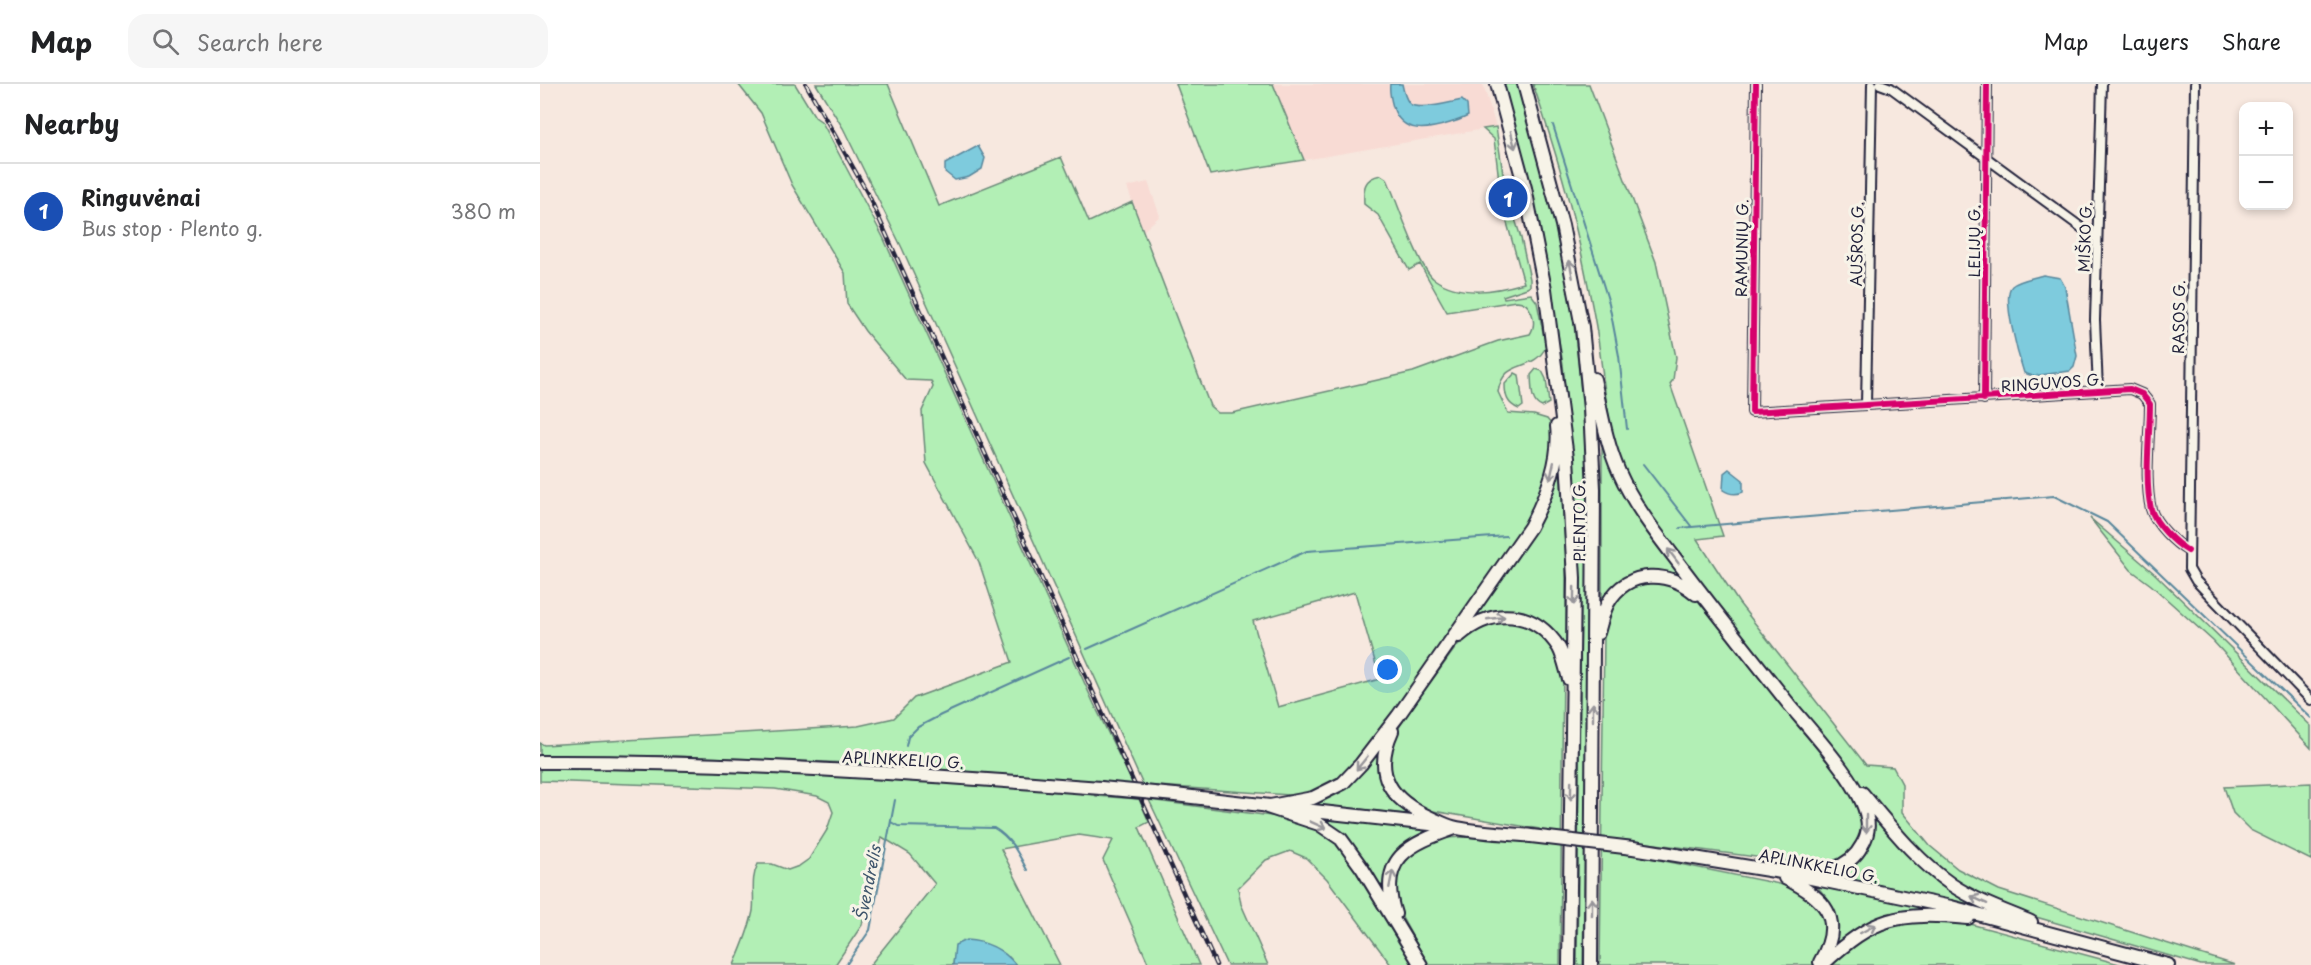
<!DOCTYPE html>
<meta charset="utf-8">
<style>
body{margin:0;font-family:"Playpen Sans",sans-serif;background:#f6f6f6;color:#202124}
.controls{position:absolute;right:18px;top:18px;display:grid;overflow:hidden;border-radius:12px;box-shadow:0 3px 9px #0003}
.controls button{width:54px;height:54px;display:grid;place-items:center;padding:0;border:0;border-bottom:2px solid #e0e0e0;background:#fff;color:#202124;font:30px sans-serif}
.you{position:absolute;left:848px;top:586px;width:21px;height:21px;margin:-15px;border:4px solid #fff;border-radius:50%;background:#1a73e8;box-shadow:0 0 0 9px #1a73e833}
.badge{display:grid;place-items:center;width:39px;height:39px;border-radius:50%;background:#c8321e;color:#fff;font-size:20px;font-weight:700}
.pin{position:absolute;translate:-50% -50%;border:3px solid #fff;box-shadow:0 2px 6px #0006}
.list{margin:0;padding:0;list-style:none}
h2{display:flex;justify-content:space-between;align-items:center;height:78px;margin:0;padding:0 24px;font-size:26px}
h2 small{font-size:20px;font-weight:400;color:#757577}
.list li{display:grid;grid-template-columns:39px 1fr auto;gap:18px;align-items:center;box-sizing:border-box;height:96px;padding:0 24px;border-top:2px solid #e0e0e0}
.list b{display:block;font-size:22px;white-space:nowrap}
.list p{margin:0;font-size:20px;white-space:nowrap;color:#757577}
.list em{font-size:20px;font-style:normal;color:#757577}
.icon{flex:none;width:33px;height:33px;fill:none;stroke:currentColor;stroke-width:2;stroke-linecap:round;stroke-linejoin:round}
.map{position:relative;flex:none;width:1771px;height:881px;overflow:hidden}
header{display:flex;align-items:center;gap:36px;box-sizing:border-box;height:84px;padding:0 30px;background:#fff;border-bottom:2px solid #e0e0e0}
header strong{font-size:28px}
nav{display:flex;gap:33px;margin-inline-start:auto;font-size:21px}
.search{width:420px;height:54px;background:#f6f6f6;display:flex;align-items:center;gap:15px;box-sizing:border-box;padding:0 21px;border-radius:18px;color:#757577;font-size:22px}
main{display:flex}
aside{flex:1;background:#fff}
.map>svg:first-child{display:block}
.built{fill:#f8dbd4}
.green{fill:#b2efb5;stroke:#6a8878;stroke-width:1.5;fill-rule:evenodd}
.water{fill:#7ecbdd;stroke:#59879c;stroke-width:1.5}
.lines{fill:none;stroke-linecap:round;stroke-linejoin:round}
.stream{stroke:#59879c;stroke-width:2}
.minor-casing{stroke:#22223b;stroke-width:12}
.trunk-casing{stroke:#22223b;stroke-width:16}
.minor{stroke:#f7f3e8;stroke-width:8}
.trunk{stroke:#f7f3e8;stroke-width:12}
.rail-casing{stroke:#22223b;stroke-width:4.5}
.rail{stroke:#f7f3e8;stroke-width:2;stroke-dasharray:7;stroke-linecap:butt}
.trunk-bridge-casing{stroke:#22223b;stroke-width:16;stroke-linecap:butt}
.trunk-bridge{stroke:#f7f3e8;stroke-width:12}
.cycleway-casing{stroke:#f7f3e8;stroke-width:10}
.cycleway{stroke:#d6006c;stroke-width:6}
.oneway{stroke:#97959a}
.labels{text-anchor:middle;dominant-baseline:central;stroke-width:6;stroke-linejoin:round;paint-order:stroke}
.street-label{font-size:15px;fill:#22223b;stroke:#f7f3e8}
.water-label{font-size:16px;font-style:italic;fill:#3e556c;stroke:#f7f3e8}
</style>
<header>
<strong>Map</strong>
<div class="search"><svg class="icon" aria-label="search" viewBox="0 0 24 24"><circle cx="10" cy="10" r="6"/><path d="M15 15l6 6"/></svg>Search here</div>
<nav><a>Map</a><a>Layers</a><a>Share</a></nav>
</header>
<main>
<aside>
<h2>Nearby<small></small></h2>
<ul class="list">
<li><span class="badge" style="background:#1a4fb4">1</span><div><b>Ringuvėnai</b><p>Bus stop · Plento g.</p></div><em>380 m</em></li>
</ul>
</aside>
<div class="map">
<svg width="1771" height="881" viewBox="0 0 1771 881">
<rect width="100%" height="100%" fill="#f7e8df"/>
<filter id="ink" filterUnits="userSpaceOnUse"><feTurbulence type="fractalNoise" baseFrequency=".0167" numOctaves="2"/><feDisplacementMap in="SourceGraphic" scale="12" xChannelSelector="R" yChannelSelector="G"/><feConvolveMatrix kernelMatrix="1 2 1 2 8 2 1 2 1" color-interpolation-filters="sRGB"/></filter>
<g filter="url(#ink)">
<path class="built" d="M 733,0 L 943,0 L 956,43 L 764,76 Z
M 608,98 L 620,132 L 603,147 L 587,103 Z"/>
<path class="green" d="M 198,0 L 255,0 L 275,33 L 282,38 L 343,153 L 554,620 L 593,700 L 312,679 L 134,672 L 0,671 L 0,659 L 4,661 L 318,642 L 354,634 L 374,614 L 472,578 L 439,478 L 386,379 L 382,327 L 393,303 L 391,297 L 366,296 L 325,247 L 307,220 L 305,189 L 252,101 L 221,29 Z
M 276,0 L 348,0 L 399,122 L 521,73 L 549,138 L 592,118 L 670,322 L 678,329 L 692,329 L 873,288 L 958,257 L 990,250 C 998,238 991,217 976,217 L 907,228 L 880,180 L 869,186 L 838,131 L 824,120 C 823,104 824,94 841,91 L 847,95 C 857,116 878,183 894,195 C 921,214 956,207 984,199 L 962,121 L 954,55 L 943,45 L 956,43 L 965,103 L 981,154 L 990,195 L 990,202 L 987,204 L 963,212 L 964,214 L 991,210 L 997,218 L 1006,263 C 992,290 964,273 958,308 L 968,329 L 994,331 L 1007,335 L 1011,340 L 1014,359 L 997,425 L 835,656 L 810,686 L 795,700 L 765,712 L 603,701 L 362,164 L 303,44 ZM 815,508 L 840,595 L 738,623 L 713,537 Z
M 636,0 L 733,0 L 764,76 L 670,91 Z
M 962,0 L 978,0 L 1007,103 L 1031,212 L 1046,355 L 1050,410 L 1043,881 L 1037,881 L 1041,511 L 1036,428 L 1023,280 L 999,138 Z
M 993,0 L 1049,0 L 1116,178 L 1136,273 L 1133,296 L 1130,300 L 1183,452 L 1157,455 L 1199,519 L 1326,681 L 1353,683 L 1362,700 L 1362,728 L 1390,762 L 1418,785 L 1459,806 L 1695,881 L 1661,881 L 1496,833 L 1453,818 L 1403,790 L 1376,766 L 1309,687 L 1114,439 C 1100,417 1086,394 1078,370 C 1067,335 1064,298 1059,262 C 1055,232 1048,202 1042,172 C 1030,114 1012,56 993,0 Z
M 996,285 L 1002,287 L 1006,295 L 1009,319 L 1002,323 C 990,319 992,302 991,291 Z
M 975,289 L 979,291 L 983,322 L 979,325 C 967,320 965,312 965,300 Z
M 1062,344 L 1069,370 L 1144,492 C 1101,480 1092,486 1062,517 Z
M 1020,384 L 1026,475 L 1026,569 L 991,533 L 931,536 L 1000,436 L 1012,411 Z
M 1550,434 L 1615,490 L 1771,642 L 1771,664 L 1673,557 L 1611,501 L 1591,486 Z
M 1122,495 L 1155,513 L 1309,704 L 1324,734 L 1322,751 L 1310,772 L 1286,782 L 1085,756 L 1084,769 L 1254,803 C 1260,806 1269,810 1274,815 C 1291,833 1288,863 1273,881 L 1060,881 L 1064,550 C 1074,511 1081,499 1122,495 Z
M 973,536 C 1002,545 1011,555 1023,583 L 1020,881 L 888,881 L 859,828 L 854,793 L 861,779 L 877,762 L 904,754 L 925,753 L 998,759 L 999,745 L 893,727 L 877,721 L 855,702 L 849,687 L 851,657 L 864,635 L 916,563 L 931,547 L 941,541 Z
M 840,667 L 839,680 L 874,731 L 772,720 C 804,708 818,694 840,667 Z
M 0,683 C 186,684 370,696 555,709 L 556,712 L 599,715 L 609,738 L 599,743 L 659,881 L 609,881 L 563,776 L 573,756 L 539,751 L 461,765 L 520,881 L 476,881 L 469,873 L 414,873 L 413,881 L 330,881 L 395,800 L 370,770 L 342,753 L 322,841 L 295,881 L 194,881 C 202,863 209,846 213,827 C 215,810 210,795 218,780 L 232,780 L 248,786 L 259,782 L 269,775 L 287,746 L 293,728 L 289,718 L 277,712 L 235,705 L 0,697 Z
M 1771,699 L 1771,776 L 1710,746 L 1693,729 L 1684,703 Z
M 609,716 L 739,733 L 783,746 L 796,757 L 815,781 L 876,881 L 851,881 L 787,795 L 766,774 L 750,767 L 726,776 L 698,804 L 701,820 L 728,881 L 687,881 Z
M 1333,728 L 1439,822 L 1291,791 L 1332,746 Z
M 783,734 L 892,746 L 847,790 L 844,812 L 799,747 Z
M 1277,802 L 1385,824 L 1370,828 L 1292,866 C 1299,839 1296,824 1277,802 Z
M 1367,836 L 1423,838 L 1583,881 L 1287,881 L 1315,856 Z"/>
<path class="water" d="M 850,0 L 862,0 C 863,5 865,14 869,19 C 876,28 912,18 922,16 L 927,21 L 928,32 C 923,35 916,37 910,39 C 888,46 862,51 853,23 C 851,16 849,7 850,0 Z
M 438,62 L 445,74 L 442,85 L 429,93 L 415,96 L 405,88 L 405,80 Z
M 1503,191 L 1520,194 L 1525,203 L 1537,272 L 1534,283 L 1530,287 L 1493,292 L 1484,289 C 1479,274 1461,212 1472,202 C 1479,196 1494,194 1503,191 Z
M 1189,385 L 1203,396 L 1203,408 C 1196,411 1189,410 1183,406 L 1184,389 Z
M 426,856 C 447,857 463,865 476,881 L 413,881 L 415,861 Z"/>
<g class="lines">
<path class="stream" d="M 1013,41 L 1069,219 L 1079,272 L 1087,345
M 1103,380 L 1151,442
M 1140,444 L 1514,412 L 1567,438 L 1771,634
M 547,565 L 767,467 L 966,452
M 366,662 L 368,653 L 378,643 L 401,631 L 529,573
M 351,738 L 358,742 L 454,744 C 471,754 478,769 487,786
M 306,881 L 330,846 L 355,716"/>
<defs>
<path id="minor" d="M 1216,0 L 1212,328 L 1590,305 L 1602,310 L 1610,320 C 1610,351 1604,396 1611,425 C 1615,440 1635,459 1648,467
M 1340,0 L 1351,4 L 1557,155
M 1655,0 L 1649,485 L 1656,497 L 1771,616
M 1558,306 L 1555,236 L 1562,0
M 1444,315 L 1447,0
M 1326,321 L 1332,0"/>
<path id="trunk" d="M 957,0 L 985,104 L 1005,205 L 1027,374 L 1034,494 L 1029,881
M 984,0 L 1022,141 L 1042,243 L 1050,324 L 1054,405 L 1051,881
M 1054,295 C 1061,326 1066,359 1079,388 C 1095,424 1120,454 1144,486 C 1178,531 1213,575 1248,619 C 1270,646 1322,701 1327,734 C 1329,743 1327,753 1322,761 C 1307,790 1276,788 1247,789
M 1058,549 C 1061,539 1063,528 1068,519 C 1088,484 1130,487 1156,510
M 919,552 C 952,523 994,525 1019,564 C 1024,573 1026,585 1029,595
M 852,647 C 832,691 851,716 891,734 C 898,737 905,741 913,743 C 937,749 966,749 991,752
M 0,678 C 187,677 374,690 561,704
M 1322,709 C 1350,742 1376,776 1412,801 C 1436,817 1465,827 1491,838
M 635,711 L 730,722 L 773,714 L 803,699 L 821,680 L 858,632 L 990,443 C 1006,413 1021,377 1017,342
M 727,723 L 779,740 L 801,755 L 822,784 L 881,881
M 746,724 L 899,741
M 1093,764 L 1247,789 L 1411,823 L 1628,881
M 1245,794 C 1284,813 1306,834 1280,878
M 855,830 C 837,774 869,760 915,744
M 1282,881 C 1335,832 1357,828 1428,834"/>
</defs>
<use href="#minor" class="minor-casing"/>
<use href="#trunk" class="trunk-casing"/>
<use href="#minor" class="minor"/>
<use href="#trunk" class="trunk"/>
<defs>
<path id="rail" d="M 266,0 L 328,110 L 676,881"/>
</defs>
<use href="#rail" class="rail-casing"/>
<use href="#rail" class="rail"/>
<defs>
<path id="trunk-bridge" d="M 561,704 L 635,711
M 991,752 L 1093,764"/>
</defs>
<use href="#trunk-bridge" class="trunk-bridge-casing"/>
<use href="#trunk-bridge" class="trunk-bridge"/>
<defs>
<path id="cycleway" d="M 1216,0 L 1212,328 L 1590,305 L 1602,310 L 1610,320 C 1610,351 1604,396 1611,425 C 1615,440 1635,459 1648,467
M 1444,315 L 1447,0"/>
</defs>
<use href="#cycleway" class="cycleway-casing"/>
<use href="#cycleway" class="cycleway"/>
</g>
<defs><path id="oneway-shaft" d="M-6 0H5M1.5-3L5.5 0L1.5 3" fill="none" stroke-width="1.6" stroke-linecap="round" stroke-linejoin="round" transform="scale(1.5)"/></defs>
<g class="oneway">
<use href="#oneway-shaft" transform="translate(973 56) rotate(76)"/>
<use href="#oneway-shaft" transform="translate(1031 185) rotate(-101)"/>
<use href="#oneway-shaft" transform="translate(1012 387) rotate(102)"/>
<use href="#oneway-shaft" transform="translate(1133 472) rotate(-127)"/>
<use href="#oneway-shaft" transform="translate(1034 512) rotate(91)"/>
<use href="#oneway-shaft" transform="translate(956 534) rotate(-8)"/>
<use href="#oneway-shaft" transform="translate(1053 628) rotate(-90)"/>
<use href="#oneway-shaft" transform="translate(822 679) rotate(129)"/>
<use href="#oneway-shaft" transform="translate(1031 707) rotate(91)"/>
<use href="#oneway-shaft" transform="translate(1326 740) rotate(90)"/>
<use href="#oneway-shaft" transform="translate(778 741) rotate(24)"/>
<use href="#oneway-shaft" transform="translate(851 795) rotate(-79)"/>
<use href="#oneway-shaft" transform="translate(1439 816) rotate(-155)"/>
<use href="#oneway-shaft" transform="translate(1052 823) rotate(-90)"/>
<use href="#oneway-shaft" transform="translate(1328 845) rotate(-28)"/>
</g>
</g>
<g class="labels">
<g class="street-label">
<text transform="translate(1544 153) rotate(-88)">MIŠKO G.</text>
<text transform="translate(1433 157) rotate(-90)">LELIJŲ G.</text>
<text transform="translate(1316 160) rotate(-89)">AUŠROS G.</text>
<text transform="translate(1201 164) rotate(-89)">RAMUNIŲ G.</text>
<text transform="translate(1638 233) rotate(-89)">RASOS G.</text>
<text transform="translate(1512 298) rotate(-4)">RINGUVOS G.</text>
<text transform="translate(1038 437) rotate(-90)">PLENTO G.</text>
<text transform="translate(363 675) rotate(3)">APLINKKELIO G.</text>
<text transform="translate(1279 781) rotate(11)">APLINKKELIO G.</text>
</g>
<g class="water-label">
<text transform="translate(327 799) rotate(-79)">Švendrelis</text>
</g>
</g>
</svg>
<div class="controls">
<button>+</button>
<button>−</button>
</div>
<div class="you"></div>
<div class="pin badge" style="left:968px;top:114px;background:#1a4fb4">1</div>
</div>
</main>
